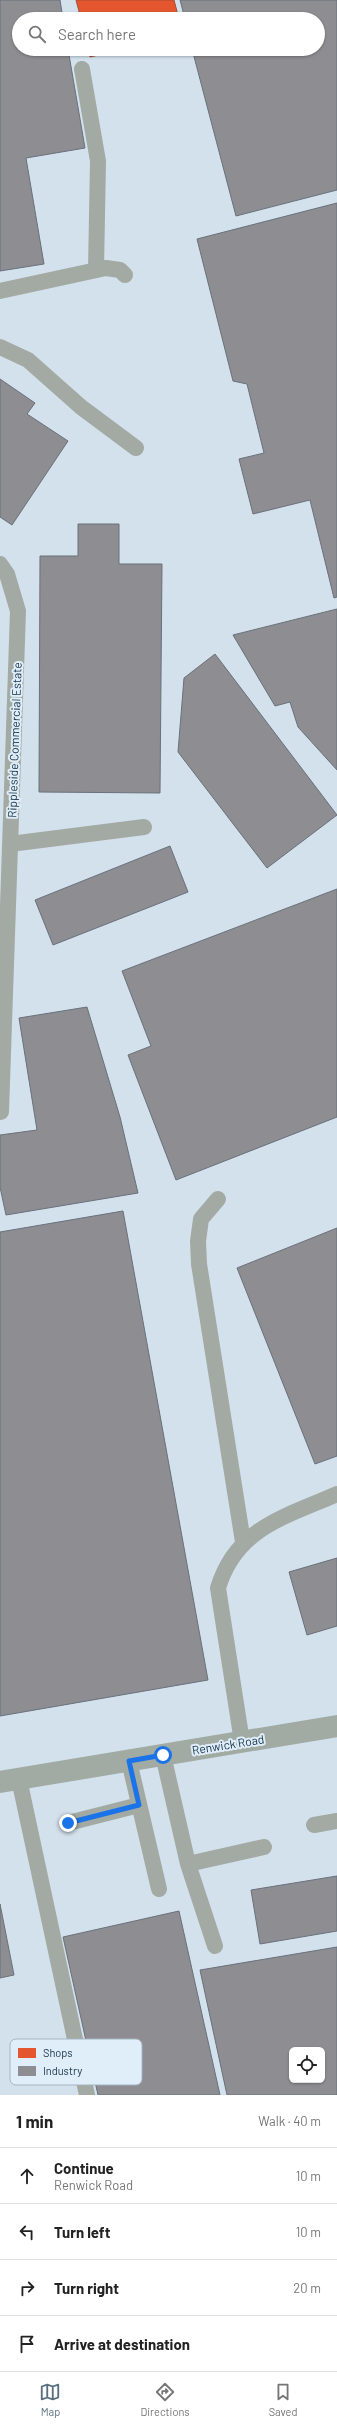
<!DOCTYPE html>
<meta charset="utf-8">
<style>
body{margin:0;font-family:Barlow,sans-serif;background:#f2f2f2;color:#222}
.controls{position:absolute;right:12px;bottom:12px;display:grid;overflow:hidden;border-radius:6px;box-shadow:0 1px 3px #0004}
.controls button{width:36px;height:36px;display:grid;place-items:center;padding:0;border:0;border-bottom:1px solid #e0e0e0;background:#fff;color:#222;font:20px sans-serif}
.stop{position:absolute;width:12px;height:12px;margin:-9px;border:3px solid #1a73e8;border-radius:50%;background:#fff}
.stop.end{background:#1a73e8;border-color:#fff;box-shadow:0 1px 4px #0008}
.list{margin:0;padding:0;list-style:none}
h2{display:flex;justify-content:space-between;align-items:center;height:52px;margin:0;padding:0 16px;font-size:17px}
h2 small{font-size:13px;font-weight:400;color:#767676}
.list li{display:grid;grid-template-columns:26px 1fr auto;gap:12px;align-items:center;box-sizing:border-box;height:56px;padding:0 16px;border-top:1px solid #e0e0e0}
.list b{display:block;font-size:15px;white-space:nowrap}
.list p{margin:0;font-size:13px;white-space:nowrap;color:#767676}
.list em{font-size:13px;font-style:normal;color:#767676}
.icon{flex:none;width:22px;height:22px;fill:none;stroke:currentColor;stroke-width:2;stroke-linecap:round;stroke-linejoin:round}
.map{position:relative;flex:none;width:337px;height:2095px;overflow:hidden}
.search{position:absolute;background:#fff;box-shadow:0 1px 3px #0004;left:12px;right:12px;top:12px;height:44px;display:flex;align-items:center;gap:10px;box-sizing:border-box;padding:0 14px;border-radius:22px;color:#767676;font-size:15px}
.sheet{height:276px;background:#fff}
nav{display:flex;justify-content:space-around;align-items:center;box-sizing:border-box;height:56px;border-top:1px solid #e0e0e0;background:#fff;font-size:11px;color:#767676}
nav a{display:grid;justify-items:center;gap:2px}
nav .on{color:#576f80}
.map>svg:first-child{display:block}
.shops{fill:#e4572e;stroke:#a64c35}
.industry{fill:#8d8d92;stroke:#69717b;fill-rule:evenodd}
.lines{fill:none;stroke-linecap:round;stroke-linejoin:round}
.lane{stroke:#a3aaa3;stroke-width:16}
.secondary{stroke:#a1aaa3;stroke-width:22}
.route{stroke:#1a73e8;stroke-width:5}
.labels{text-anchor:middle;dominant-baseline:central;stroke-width:4;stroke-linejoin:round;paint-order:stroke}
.street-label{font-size:12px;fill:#143146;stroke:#e0eef9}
.key{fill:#e0eef9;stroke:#a3b5c3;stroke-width:1}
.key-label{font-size:11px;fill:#143146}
</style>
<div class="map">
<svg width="337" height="2095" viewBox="0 0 337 2095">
<rect width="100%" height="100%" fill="#d3e1ed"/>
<path class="shops" d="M 76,0 L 174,0 L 179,19 L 81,19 Z
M 88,49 L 123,49 L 90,57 Z"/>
<path class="industry" d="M 0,0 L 60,0 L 63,19 L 19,19 L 19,49 L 68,49 L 85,148 L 26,158 L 44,264 L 0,271 Z
M 180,0 L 337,0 L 337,190 L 236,216 L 192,49 L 318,49 L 318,19 L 185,19 Z
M 337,203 L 337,597 L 334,598 L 310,500 L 253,514 L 239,459 L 264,453 L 247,384 L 233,381 L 197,239 Z
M 0,379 L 35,403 L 27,414 L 68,441 L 12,525 L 0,517 Z
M 78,524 L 119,524 L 119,564 L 162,564 L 160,793 L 39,792 L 40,556 L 78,556 Z
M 337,609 L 337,770 L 298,727 L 290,702 L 275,706 L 233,635 Z
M 215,654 L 337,815 L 267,868 L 178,752 L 184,678 Z
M 170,846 L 188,892 L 53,945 L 35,900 Z
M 337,889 L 337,1117 L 176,1180 L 128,1055 L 151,1046 L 122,971 Z
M 87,1007 L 120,1117 L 138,1193 L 6,1215 L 0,1187 L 0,1135 L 37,1130 L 19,1018 Z
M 123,1211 L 208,1680 L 0,1716 L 0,1232 Z
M 337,1228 L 337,1456 L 315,1464 L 237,1268 Z
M 337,1558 L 337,1626 L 307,1635 L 289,1572 Z
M 337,1876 L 337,1931 L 260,1944 L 251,1890 Z
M 0,1904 L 14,1975 L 0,1978 Z
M 179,1911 L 220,2095 L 98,2095 L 63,1937 Z
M 337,1947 L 337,2095 L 227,2095 L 200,1970 ZM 292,2050 L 322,2050 L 322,2080 L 292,2080 Z"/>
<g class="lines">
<path class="lane" d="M 82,69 L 98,161 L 96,270
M 0,291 L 106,268 L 120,270 L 125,275
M 0,347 L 28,360 L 81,407 L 136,448
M 0,564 L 7,574 L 18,611 L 1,1112
M 10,844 L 144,827
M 218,1199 L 201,1219 L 198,1241 L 199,1264 L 243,1542
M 242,1742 L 218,1588 C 236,1528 285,1517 337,1494
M 163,1755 L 188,1864 L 215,1946
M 129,1761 L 159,1889
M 19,1779 L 87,2095
M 68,1823 L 139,1805
M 314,1825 L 337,1821
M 188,1864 L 264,1847"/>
<path class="secondary" d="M 0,1782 L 337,1726"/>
</g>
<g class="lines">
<path class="route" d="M 68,1823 L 139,1805 L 129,1761 L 163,1755"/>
</g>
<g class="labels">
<g class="street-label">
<text transform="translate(14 740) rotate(-88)">Rippleside Commercial Estate</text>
<text transform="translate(228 1744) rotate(-9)">Renwick Road</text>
</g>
</g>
<rect x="10" y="2039" width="132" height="46" rx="6" class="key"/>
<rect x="18" y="2048" width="18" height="10" fill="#e4572e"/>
<rect x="18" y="2066" width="18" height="10" fill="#8d8d92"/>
<g class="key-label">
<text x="43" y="2057">Shops</text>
<text x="43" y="2075">Industry</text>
</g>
</svg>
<div class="controls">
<button><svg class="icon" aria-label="locate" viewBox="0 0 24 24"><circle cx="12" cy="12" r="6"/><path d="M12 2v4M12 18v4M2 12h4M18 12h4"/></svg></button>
</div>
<div class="stop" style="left:163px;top:1755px"></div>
<div class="stop end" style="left:68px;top:1823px"></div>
<div class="search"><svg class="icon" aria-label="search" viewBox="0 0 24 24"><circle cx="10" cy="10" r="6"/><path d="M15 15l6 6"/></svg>Search here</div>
</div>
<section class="sheet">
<h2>1 min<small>Walk · 40 m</small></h2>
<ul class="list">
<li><svg class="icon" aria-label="ahead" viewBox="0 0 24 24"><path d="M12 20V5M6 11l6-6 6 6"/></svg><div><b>Continue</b><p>Renwick Road</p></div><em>10 m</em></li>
<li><svg class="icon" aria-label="left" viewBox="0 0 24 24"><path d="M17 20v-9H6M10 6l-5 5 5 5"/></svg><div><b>Turn left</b></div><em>10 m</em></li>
<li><svg class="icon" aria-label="right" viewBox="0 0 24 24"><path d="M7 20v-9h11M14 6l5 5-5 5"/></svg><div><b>Turn right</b></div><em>20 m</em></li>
<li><svg class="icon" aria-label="arrive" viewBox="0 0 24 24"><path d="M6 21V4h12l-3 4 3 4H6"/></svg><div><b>Arrive at destination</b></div></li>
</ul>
</section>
<nav>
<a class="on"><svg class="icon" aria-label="map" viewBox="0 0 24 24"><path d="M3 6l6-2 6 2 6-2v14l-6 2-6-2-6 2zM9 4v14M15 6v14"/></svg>Map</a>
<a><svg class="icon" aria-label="directions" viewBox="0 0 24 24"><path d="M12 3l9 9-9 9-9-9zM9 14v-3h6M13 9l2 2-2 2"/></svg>Directions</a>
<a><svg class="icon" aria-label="saved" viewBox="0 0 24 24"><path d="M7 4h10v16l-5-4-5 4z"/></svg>Saved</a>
</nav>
